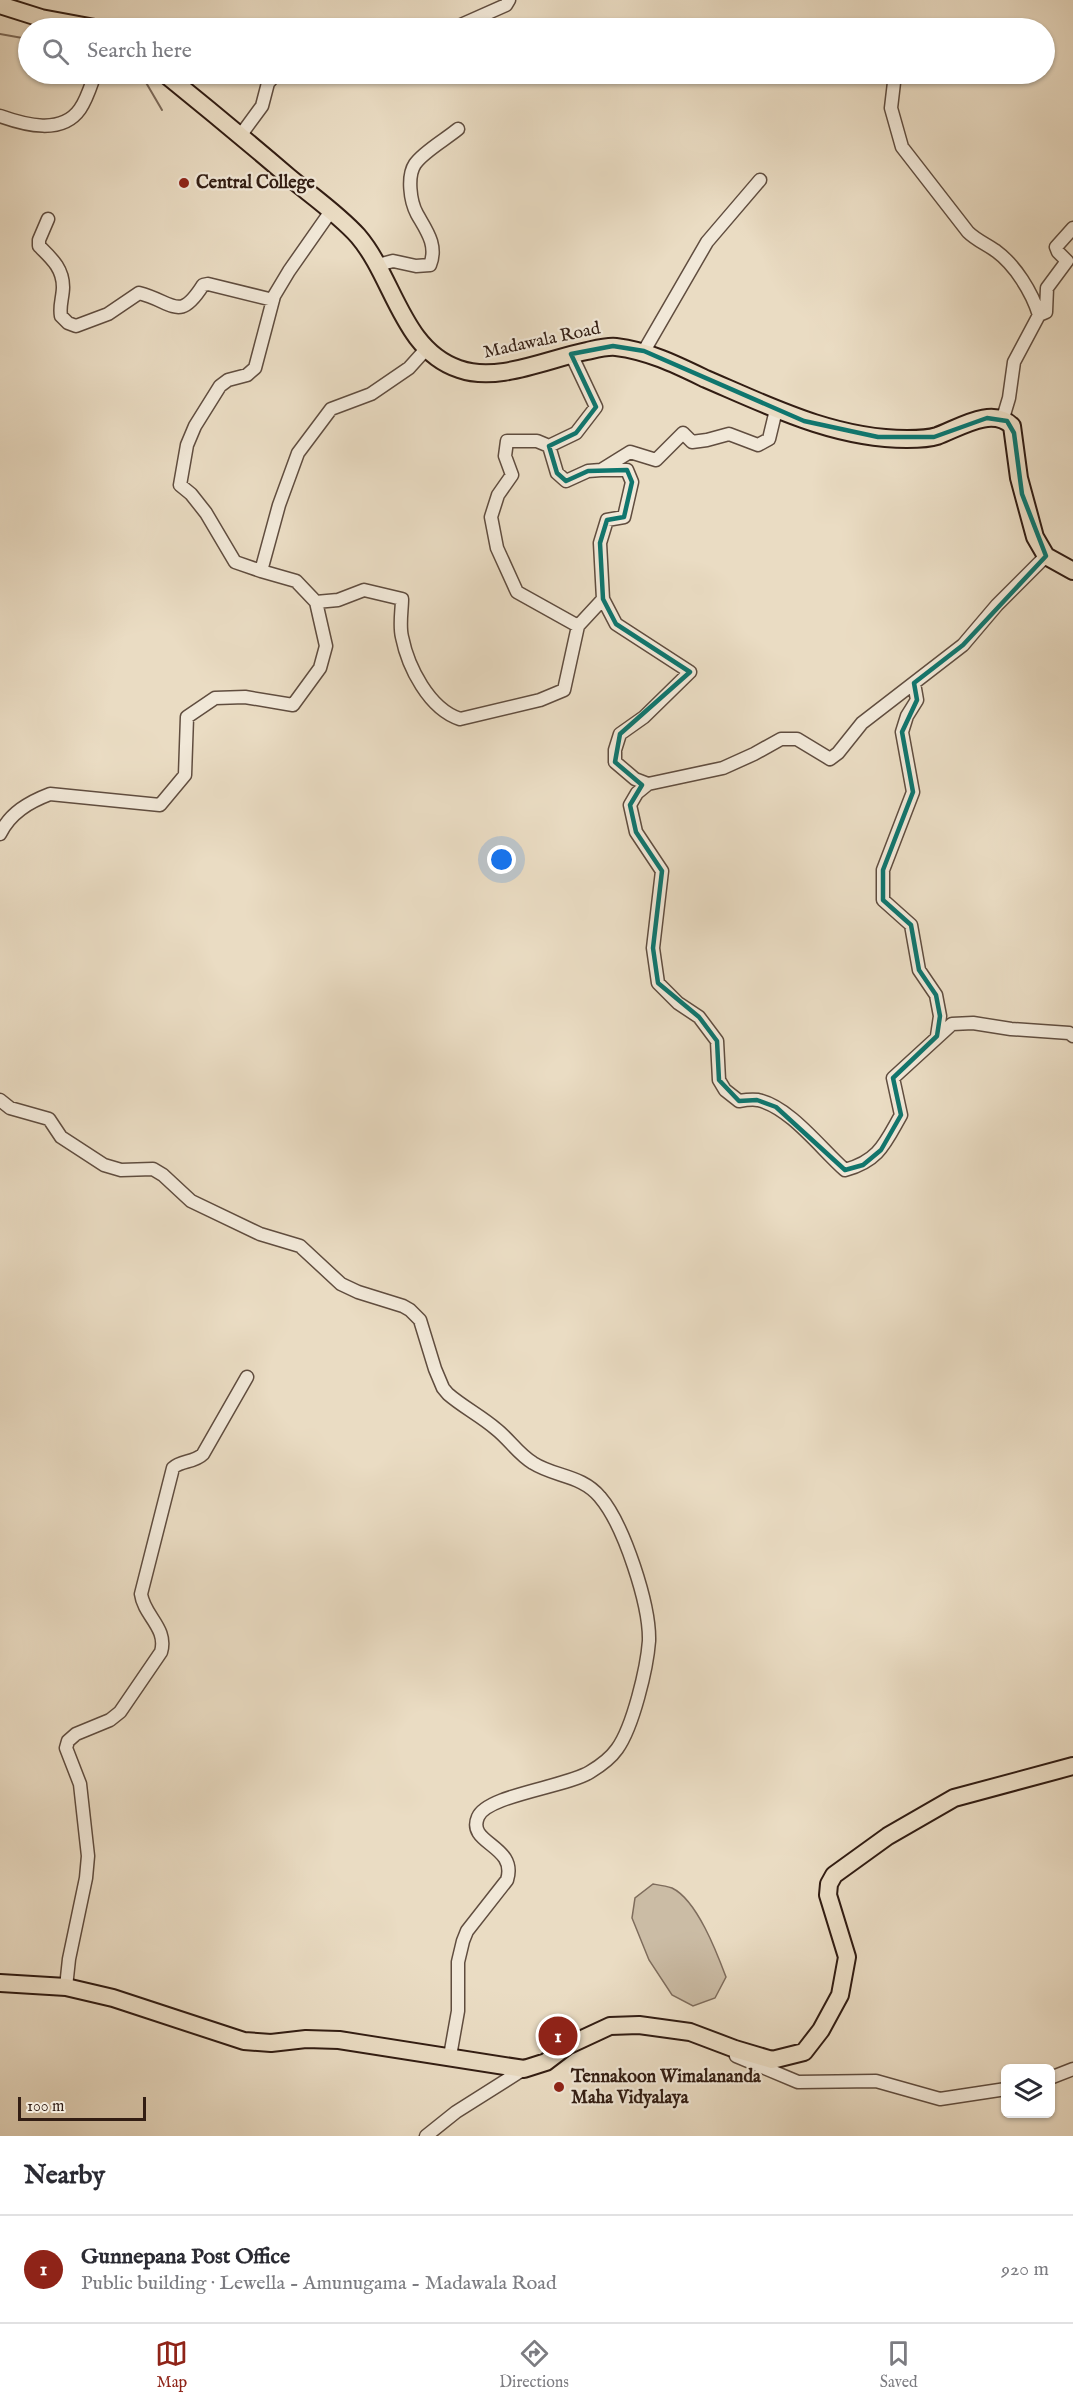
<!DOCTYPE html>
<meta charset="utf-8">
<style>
body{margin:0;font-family:"IM FELL English",serif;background:#f7f7f7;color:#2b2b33}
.controls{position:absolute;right:18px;bottom:18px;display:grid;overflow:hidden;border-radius:9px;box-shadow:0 2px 4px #0004}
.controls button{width:54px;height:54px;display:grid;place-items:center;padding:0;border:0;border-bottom:2px solid #e1e1e2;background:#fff;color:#2b2b33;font:30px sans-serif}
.scale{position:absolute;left:18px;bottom:15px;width:128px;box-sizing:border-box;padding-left:6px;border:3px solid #321d13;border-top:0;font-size:16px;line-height:21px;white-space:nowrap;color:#321d13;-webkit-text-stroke:4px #f1e8d8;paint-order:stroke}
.you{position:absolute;left:502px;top:860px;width:21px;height:21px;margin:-15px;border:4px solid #fff;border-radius:50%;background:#1a73e8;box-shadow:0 0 0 9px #1a73e833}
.badge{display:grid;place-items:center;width:39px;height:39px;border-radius:50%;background:#8f2418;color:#fff;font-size:20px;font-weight:700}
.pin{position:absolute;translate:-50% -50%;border:3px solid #fff;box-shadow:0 2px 6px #0006}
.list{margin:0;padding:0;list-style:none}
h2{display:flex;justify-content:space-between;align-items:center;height:78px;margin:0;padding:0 24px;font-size:26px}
h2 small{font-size:20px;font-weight:400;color:#7c7c81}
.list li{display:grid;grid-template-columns:39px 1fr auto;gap:18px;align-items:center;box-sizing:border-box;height:108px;padding:0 24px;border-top:2px solid #e1e1e2}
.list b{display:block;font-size:22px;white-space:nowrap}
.list p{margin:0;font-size:20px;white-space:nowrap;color:#7c7c81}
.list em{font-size:20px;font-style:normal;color:#7c7c81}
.icon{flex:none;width:33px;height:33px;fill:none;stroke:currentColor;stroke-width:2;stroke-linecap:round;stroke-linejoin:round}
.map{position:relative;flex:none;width:1073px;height:2136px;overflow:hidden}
.search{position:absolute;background:#fff;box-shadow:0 2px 4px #0004;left:18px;right:18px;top:18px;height:66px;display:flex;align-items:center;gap:15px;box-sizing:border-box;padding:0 21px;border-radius:33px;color:#7c7c81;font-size:22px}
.sheet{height:186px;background:#fff}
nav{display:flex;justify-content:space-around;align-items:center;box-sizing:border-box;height:84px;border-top:2px solid #e1e1e2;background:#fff;font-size:16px;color:#7c7c81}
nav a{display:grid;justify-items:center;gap:3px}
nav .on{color:#8f2418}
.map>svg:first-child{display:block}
.green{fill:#cbbca5;stroke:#7e6c5c;stroke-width:1.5}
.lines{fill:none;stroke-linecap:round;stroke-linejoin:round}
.stream{stroke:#7b6959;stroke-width:2}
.minor-casing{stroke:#604d3f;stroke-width:15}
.major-casing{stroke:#321d13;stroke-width:20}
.minor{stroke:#f1e8d8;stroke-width:12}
.major{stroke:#eadcc3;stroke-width:16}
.marked{fill:none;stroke:#0f766e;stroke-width:4.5;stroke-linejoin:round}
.poi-dot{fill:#8f2418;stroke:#f1e8d8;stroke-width:2}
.labels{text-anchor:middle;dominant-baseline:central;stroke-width:4.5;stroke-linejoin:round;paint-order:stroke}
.poi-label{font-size:18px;font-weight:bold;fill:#321d13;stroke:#f1e8d8;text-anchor:start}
.street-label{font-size:18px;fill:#321d13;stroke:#f1e8d8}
</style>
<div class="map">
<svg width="1073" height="2136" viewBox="0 0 1073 2136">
<rect width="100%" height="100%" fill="#eadcc3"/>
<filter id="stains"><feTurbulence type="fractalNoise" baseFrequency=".00333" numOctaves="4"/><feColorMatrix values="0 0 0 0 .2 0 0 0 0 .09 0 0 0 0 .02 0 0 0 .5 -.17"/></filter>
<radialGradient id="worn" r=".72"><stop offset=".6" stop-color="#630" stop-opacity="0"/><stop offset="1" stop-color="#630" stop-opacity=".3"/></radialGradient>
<path class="green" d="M 653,1884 C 659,1885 666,1886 672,1888 C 697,1900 717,1953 726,1977 L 715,1998 L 693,2006 L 672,1995 L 649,1960 L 632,1918 L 635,1898 Z"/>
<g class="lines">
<path class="stream" d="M 0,34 L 28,39
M 141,74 L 162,110"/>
<defs>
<path id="minor" d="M 454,28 L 506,5 L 509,0
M 895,74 L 891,108 L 902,147 L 968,232 C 976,240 986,244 996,251 C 1015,265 1032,292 1039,315
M 0,116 C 25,125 62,135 80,109 C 87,99 91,85 95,74
M 240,136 L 262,106 L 268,83 L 276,74
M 48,219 L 39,240 L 39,246 C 51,258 63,268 63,287 C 63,297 59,306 61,316 L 68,323 L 76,326 L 108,314 L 139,293 C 174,302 179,323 203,285 L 208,284 L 273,300
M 378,265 L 393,261 L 416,266 L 430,265 C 438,245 426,230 417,214 C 410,201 407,176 415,164 C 423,152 446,139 458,129
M 644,351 L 707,242 L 760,180
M 1003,418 L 1009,398 L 1014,362 L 1039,315 L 1046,312 L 1047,288 L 1067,261 L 1058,252 L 1056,247 L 1073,228
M 549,446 L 576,433 L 596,407 L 571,354
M 1046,556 L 997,605 L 963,645 L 862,723 L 838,753 L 830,759 L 797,739 L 781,739 L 754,754 L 723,768 L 648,784 L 637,793 L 630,805 L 636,832 L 662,871 L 653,948 L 658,983 L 678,1003 L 699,1017 L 717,1041 L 719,1080 L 725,1090 L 739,1101 C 745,1100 752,1099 758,1100 C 790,1107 821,1149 845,1170 C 879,1161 885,1143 901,1115 L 893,1078 L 952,1024 L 973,1023 L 1011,1029 L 1069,1033 L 1073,1036
M 261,571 L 235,562 L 206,513 L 191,494 L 180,485 L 187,445 L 195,426 L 220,386 L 228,380 L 247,375 L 255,368 L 274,296 L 289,271 L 331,211
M 603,599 L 616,624 L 690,672 L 644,717 L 620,734 L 615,750 L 615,762 L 635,779 L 648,784
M 316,602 L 338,600 L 364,590 L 402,599 C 402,610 399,625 402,637 C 408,667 429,709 460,719 L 540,700 L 564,690 L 578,626 L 517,592 L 497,548 L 491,517 L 498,495 L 512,475 L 505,456 L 507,441 L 537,441 L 549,446 L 557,473 L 566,481 L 588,471 L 601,470 L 630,452 L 656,460 L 683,433 L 692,442 L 707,440 L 729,434 L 758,445 L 769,439 L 776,410
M 578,626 L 603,599 L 600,543 L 607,520 L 624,517 L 632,482 L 627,470 L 601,470
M 914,683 L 917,700 L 907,716 L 902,732 L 913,792 L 883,870 L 883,900 L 911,925 L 919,970 L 936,995 L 940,1016 L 937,1036
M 0,834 C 10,813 29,802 50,794 L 160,805 L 185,775 L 187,717 L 215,698 L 245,697 L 293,705 L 320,668 L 326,646 L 316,602 L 296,581 L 261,571 L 279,505 L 298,453 L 331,409 L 371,394 L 409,368 L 427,348
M 0,1100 L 10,1108 L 49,1119 L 61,1137 L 104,1165 L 121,1170 L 153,1169 L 163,1175 L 191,1201 L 260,1234 L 300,1246 L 341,1284 L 358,1292 L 403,1306 L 410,1310 L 420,1320 L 435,1369 L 443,1388 L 448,1394 C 463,1407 481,1416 496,1429 C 509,1439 518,1454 533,1463 C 555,1477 582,1475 600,1497 C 624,1525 650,1605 649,1641 C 647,1668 633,1727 617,1749 C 610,1759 600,1766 590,1772 C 566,1787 487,1795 478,1817 C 466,1844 518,1845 507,1880 L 467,1931 L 463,1941 L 458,1962 L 458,2011 L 450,2056
M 66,1987 L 69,1959 L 86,1878 L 88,1856 L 80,1784 L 66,1748 L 68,1741 L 76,1734 L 110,1720 L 120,1712 L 161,1652 C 168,1628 144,1616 141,1594 L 173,1468 C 181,1460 194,1463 203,1454 L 247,1377
M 736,2056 L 798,2082 L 876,2081 L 940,2099 L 1006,2089
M 1050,2078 L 1073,2069
M 426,2136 L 456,2112 L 524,2069"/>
<path id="major" d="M 0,5 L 41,18 L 95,28
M 165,74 C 207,108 248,142 289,177 C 312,196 338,214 358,236 C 394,278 402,350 459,369 C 498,383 547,359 587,351 C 596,349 607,346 616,347 C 649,351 677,365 706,379 C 771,407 835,439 907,439 C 917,439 928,439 937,436 C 959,428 992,406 1012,426 L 1019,478 L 1035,537 L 1046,556 L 1073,571
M 0,1983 L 66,1987 L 113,1998 L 244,2041 L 271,2043 L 306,2039 L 339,2040 L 524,2069 L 546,2062 L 567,2046 L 610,2026 L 639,2025 L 690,2032 L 735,2049 L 772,2060 L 804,2052 L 821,2030 L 840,1995 L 847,1957 L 828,1895 L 829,1884 L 834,1875 L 888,1836 L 954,1798 L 1073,1766"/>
</defs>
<use href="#minor" class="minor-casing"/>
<use href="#major" class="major-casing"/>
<use href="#minor" class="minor"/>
<use href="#major" class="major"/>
</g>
<path class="marked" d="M 613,346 L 644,351 L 804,421 L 878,437 L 934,437 L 987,418 L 1007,421 L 1014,433 L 1022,494 L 1046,556 L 963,645 L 914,683 L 917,700 L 902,732 L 913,792 L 883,870 L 883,900 L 911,925 L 919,970 L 936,995 L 940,1016 L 937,1036 L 893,1078 L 901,1115 L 881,1150 L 863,1165 L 845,1170 L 776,1107 L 757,1100 L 739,1101 L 719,1080 L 717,1041 L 699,1017 L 658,983 L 653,948 L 662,871 L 636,832 L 630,805 L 642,785 L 615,762 L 620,734 L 690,672 L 616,624 L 603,599 L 600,543 L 607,520 L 624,517 L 632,482 L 627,470 L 588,471 L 566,481 L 557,473 L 549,446 L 576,433 L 596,407 L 571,354 Z"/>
<g class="poi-dot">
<circle cx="184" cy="183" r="6"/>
<circle cx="559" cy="2087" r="6"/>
</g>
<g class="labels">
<g class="poi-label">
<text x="196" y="183">Central College</text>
<text x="571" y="2077">Tennakoon Wimalananda<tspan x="571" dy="21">Maha Vidyalaya</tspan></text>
</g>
<g class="street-label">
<text transform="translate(542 341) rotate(-12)">Madawala Road</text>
</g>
</g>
<rect width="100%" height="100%" filter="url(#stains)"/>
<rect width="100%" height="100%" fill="url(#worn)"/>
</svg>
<div class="controls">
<button><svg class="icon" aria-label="layers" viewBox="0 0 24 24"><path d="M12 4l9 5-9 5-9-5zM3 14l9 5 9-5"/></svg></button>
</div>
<div class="scale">100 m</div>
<div class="you"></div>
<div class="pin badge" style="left:558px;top:2036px">1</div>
<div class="search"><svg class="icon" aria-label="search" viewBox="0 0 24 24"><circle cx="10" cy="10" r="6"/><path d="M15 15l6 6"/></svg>Search here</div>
</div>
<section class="sheet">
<h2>Nearby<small></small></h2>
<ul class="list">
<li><span class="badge">1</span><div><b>Gunnepana Post Office</b><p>Public building · Lewella - Amunugama - Madawala Road</p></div><em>920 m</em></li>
</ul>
</section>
<nav>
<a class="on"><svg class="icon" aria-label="map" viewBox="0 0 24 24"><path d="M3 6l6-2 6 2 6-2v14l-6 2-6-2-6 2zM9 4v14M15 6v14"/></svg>Map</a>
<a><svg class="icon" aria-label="directions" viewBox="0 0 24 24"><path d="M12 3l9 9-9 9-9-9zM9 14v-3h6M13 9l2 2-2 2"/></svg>Directions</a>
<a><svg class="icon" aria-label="saved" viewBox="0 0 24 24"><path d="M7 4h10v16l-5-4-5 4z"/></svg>Saved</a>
</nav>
